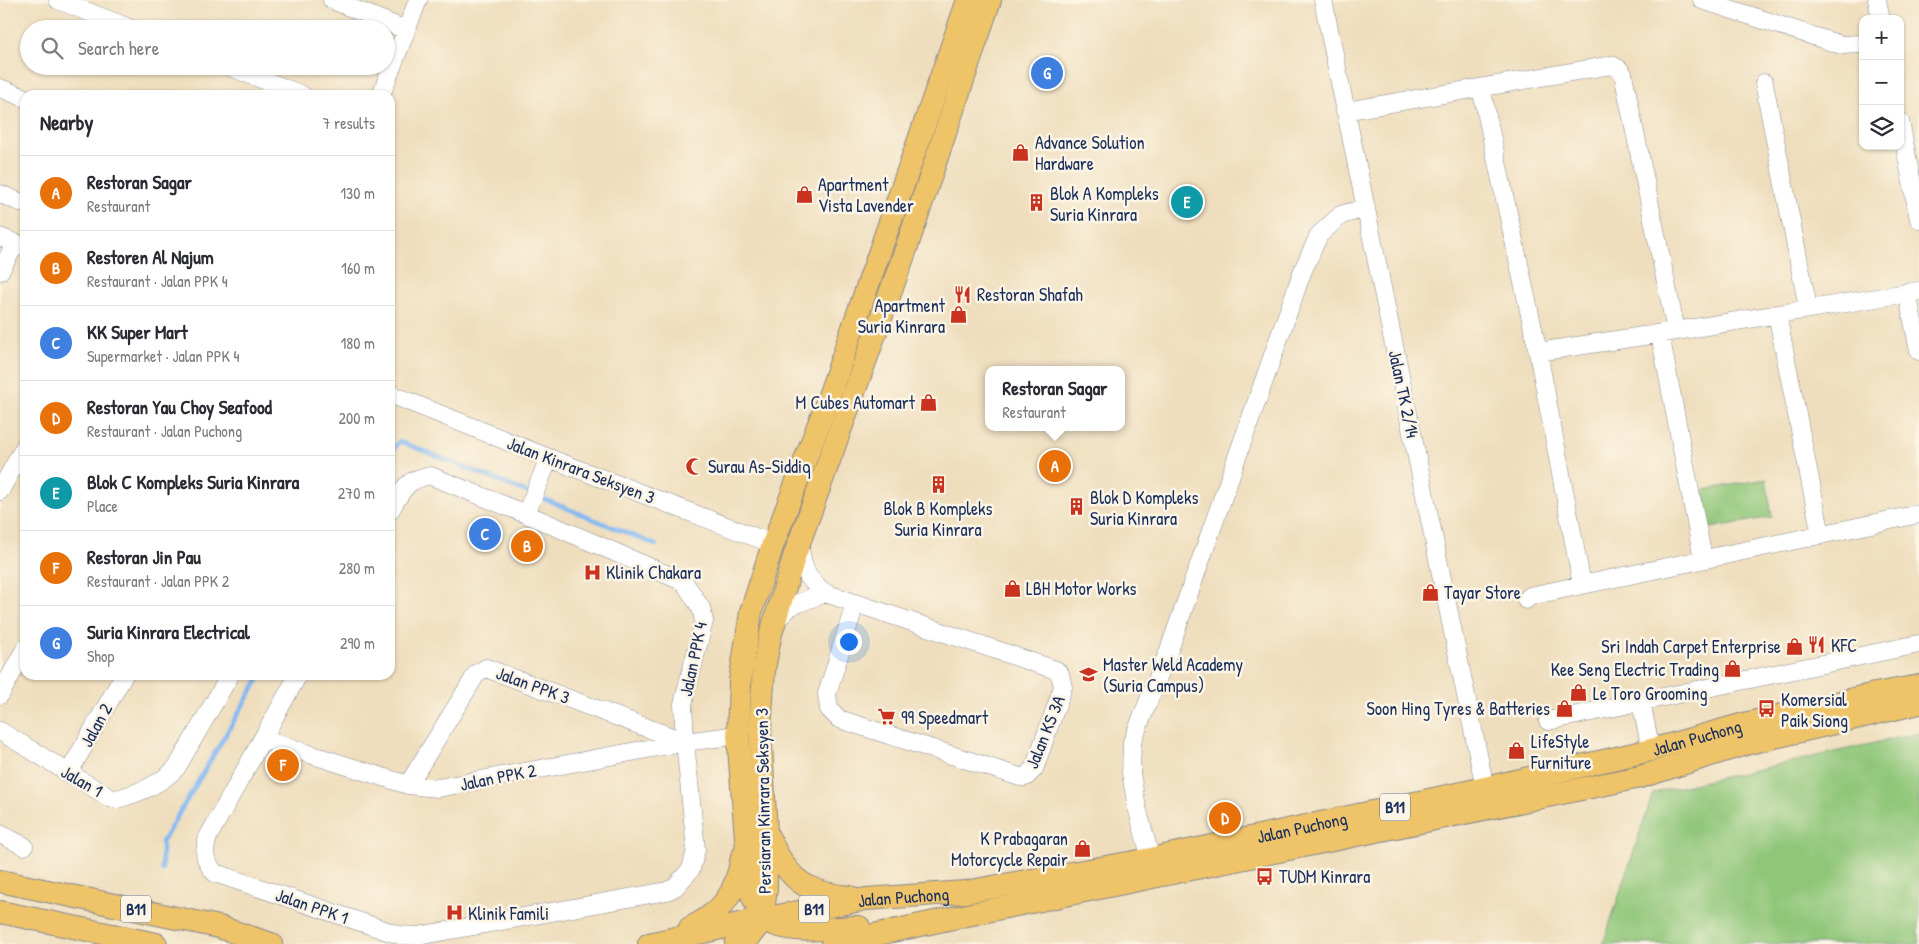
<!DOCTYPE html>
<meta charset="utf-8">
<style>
body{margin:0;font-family:"Patrick Hand",sans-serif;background:#f2f2f3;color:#2b2b33}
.controls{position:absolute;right:15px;top:15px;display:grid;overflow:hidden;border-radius:10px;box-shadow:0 1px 4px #0004}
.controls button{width:45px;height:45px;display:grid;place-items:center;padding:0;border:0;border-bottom:1px solid #e1e1e2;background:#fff;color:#2b2b33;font:25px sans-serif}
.you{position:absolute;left:848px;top:641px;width:18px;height:18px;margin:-12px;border:4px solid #fff;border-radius:50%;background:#1a73e8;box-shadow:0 0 0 8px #1a73e833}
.badge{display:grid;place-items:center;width:32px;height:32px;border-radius:50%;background:#7c3aed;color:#fff;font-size:16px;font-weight:700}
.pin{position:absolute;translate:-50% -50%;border:2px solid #fff;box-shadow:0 1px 5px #0006}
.popup{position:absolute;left:985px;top:366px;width:140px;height:65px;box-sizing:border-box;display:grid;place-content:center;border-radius:10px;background:#fff;filter:drop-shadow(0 1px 4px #0005);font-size:16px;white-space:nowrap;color:#7c7c81}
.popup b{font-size:19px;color:#2b2b33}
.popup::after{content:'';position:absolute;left:50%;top:100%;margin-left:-10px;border:10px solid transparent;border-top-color:#fff}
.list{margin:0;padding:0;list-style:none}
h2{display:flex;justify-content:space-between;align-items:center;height:65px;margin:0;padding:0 20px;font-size:21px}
h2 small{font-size:16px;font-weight:400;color:#7c7c81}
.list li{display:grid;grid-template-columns:32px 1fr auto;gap:15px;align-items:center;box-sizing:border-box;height:75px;padding:0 20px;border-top:1px solid #e1e1e2}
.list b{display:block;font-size:19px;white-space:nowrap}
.list p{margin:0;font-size:16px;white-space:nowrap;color:#7c7c81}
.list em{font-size:16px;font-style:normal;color:#7c7c81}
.icon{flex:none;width:28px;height:28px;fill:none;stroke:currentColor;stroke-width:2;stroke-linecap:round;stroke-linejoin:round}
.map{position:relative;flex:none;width:1919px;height:944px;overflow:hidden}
.search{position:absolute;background:#fff;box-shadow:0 1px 4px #0004;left:20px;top:20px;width:375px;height:55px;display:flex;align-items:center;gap:12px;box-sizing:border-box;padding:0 18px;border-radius:28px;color:#7c7c81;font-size:19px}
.panel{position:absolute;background:#fff;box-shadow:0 1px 4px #0004;left:20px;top:90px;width:375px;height:590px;border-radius:15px}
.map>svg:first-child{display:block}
.green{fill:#8fc678;stroke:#557a6b}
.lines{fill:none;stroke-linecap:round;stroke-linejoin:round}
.stream{stroke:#83b9f2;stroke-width:4.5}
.minor-casing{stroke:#85868e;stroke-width:19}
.major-casing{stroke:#85868e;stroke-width:24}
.minor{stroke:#fff;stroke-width:18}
.major{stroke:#efc469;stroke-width:22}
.labels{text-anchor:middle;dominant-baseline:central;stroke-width:5;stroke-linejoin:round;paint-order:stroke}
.shield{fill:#fcf5e5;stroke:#5e6a86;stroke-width:1}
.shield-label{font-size:16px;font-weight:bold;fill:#1b2f5e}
.poi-label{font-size:18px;fill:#1b2f5e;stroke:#fcf5e5;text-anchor:start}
.street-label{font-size:18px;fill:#1b2f5e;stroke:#fcf5e5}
</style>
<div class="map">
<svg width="1919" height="944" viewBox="0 0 1919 944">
<rect width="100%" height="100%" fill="#fcf5e5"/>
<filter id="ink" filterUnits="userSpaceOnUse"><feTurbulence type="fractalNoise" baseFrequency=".02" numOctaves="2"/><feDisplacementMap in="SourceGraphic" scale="10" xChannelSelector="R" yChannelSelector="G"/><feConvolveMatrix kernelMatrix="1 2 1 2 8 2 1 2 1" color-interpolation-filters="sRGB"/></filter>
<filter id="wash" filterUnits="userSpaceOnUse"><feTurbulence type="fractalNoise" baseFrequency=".0096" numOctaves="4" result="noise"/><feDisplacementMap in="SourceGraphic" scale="20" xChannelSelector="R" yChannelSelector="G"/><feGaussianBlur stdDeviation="1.12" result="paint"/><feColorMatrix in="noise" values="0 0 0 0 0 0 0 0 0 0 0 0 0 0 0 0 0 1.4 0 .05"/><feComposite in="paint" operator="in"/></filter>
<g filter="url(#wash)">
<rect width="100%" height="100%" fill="#efdebd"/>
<path class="green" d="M 1766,479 L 1772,517 L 1710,528 L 1703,490 Z
M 1919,733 L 1919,944 L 1603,944 L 1653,793 Z"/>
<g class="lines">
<path class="stream" d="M 390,456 L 399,441 L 529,493
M 537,496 L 656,545
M 162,870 L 162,842 L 261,675"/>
</g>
</g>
<g filter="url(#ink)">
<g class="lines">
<defs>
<path id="minor" d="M 58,0 L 132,29
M 332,0 L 406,30
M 1323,0 L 1485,788
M 1702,0 L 1841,45 L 1863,44
M 1877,0 L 1881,19
M 228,66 L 302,95
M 1764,83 L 1808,308
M 0,88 L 25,98
M 1481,88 L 1538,352 L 1582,585
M 381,95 L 418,0
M 1345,111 L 1612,65 L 1619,69 L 1623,74 L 1676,331
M 1900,121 L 1919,219
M 0,194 L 25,204
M 0,237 L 25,247
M 0,271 L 16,243
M 1907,292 L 1919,351
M 1777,314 L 1821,535
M 1660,334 L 1703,559
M 1538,352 L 1676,331 L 1919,291
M 390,394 L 549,458 L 773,544
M 0,491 L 25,446
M 526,514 L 549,458
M 799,543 C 803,567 804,577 825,593 L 1056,670 L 1060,674 L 1063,687 L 1034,769 L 1026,777 L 1020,777 L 839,719 L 829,709 L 827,694 L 855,604
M 1526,600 L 1530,596 L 1919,514
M 774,622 L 791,606 L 825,593
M 298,675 L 208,837 C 203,854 204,860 215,873 L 399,935 L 418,936 L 667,891 L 675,887 L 691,869 L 696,850 L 685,742 L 683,704 L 704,621 L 701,608 L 684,582 L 526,514 L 431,476 C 407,477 401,492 390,511
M 0,695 L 25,649
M 1641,702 L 1651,750
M 1548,721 L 1919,644
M 0,731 L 110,798 L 117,799 C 139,793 162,784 177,767 L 230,675
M 262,739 L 408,785 L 438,788 L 685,742 L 738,735
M 68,774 L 124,675
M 408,785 L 477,673 L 486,668 L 685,742
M 0,834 L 24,846
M 1151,859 L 1137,808 L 1131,773 L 1132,742 L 1169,650 L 1303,270 L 1319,235 L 1341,215 L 1366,208"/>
<g id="major">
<path d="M 769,838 C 788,879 804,893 850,897"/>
<path d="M 0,881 L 219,927 L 271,944"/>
<path d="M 0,912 L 156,944"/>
<path d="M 762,918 L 750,890 L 738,735 L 740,682 L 751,612 L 773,544 L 823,413 L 968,0"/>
<path d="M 765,920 C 794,936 828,927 859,927"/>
<path d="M 690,928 C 723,912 736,893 742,857"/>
<path id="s1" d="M 649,944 L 762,919 L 866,899 L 965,892 L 1151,859 L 1485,788 L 1651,750 L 1744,724 L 1875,694 L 1919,686"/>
<path d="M 736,944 L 748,938 L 758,926 L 762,919 L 766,889 L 766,831 L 760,729 L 764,669 L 770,637 L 795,554 L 905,252 L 990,0"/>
<path d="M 832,944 L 967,915 L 1640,777 L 1749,743 L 1919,703"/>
</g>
</defs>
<use href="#minor" class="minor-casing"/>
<use href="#major" class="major-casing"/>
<use href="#minor" class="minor"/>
<use href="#major" class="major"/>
</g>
</g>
<defs>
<symbol id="shop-bare" viewBox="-9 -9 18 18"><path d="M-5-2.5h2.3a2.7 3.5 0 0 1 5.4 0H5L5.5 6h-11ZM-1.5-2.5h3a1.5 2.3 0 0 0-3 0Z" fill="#c8321e" stroke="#fcf5e5" stroke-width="2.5" paint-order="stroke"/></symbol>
<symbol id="building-bare" viewBox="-9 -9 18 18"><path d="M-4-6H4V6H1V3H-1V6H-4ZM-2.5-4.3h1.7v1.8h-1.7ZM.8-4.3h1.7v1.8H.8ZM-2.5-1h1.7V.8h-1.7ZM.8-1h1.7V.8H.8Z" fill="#c8321e" stroke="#fcf5e5" stroke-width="2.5" paint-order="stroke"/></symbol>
<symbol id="restaurant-bare" viewBox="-9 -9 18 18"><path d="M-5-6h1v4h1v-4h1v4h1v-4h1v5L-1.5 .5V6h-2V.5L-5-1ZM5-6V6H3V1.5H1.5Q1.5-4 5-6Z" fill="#c8321e" stroke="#fcf5e5" stroke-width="2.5" paint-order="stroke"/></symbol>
<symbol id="mosque-bare" viewBox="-9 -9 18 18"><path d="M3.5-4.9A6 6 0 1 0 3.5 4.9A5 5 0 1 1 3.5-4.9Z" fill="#c8321e" stroke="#fcf5e5" stroke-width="2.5" paint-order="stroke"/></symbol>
<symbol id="hospital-bare" viewBox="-9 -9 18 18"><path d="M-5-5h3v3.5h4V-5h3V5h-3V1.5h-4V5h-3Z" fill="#c8321e" stroke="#fcf5e5" stroke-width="2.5" paint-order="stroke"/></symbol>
<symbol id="university-bare" viewBox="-9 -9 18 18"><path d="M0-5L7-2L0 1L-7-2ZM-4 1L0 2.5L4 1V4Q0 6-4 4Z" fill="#c8321e" stroke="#fcf5e5" stroke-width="2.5" paint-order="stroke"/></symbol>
<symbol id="bus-bare" viewBox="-9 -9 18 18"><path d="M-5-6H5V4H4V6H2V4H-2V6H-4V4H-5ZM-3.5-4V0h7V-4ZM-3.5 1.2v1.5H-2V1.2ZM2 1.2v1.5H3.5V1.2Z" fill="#c8321e" stroke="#fcf5e5" stroke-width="2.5" paint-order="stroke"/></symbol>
<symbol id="supermarket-bare" viewBox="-9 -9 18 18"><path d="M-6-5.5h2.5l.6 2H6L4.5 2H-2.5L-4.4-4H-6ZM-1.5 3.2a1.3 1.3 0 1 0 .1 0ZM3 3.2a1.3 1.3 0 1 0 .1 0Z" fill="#c8321e" stroke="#fcf5e5" stroke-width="2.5" paint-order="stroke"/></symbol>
</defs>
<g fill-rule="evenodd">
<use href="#shop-bare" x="1008" y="140" width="25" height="25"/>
<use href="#shop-bare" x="792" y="182" width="25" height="25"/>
<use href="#building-bare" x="1024" y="190" width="25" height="25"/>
<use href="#restaurant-bare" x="950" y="282" width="25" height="25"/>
<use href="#shop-bare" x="946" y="302" width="25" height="25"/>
<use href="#shop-bare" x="916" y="390" width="25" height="25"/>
<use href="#mosque-bare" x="682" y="454" width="25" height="25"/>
<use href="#building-bare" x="926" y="472" width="25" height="25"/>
<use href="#building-bare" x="1064" y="494" width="25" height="25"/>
<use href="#hospital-bare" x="580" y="560" width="25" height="25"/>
<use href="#shop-bare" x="1000" y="576" width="25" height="25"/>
<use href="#shop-bare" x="1418" y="580" width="25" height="25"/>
<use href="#restaurant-bare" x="1804" y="632" width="25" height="25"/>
<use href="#shop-bare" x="1782" y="634" width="25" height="25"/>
<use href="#shop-bare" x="1720" y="656" width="25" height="25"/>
<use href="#university-bare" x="1076" y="662" width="25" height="25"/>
<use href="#shop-bare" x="1566" y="680" width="25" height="25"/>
<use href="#shop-bare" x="1552" y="696" width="25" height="25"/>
<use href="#bus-bare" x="1754" y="696" width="25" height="25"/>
<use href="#supermarket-bare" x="874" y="704" width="25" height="25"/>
<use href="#shop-bare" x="1504" y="738" width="25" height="25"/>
<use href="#shop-bare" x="1070" y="836" width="25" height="25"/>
<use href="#bus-bare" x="1252" y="864" width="25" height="25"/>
<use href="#hospital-bare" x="442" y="900" width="25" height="25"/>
</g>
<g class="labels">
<g class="shield">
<rect x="1380" y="793.5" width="30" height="27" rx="4"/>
<rect x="121" y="895.5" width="30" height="27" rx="4"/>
<rect x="799" y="895.5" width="30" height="27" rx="4"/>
</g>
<g class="shield-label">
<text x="1395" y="807">B11</text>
<text x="136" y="909">B11</text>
<text x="814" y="909">B11</text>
</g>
<g class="poi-label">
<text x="1035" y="142">Advance Solution<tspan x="1035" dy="21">Hardware</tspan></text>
<text x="818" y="184">Apartment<tspan x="818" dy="21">Vista Lavender</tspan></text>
<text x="1050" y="193">Blok A Kompleks<tspan x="1050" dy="21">Suria Kinrara</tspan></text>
<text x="977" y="294">Restoran Shafah</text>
<text x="945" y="305" text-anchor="end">Apartment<tspan x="945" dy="21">Suria Kinrara</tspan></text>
<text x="915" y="402" text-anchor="end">M Cubes Automart</text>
<text x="708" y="466">Surau As-Siddiq</text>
<text x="1090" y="497">Blok D Kompleks<tspan x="1090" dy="21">Suria Kinrara</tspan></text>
<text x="938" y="508" text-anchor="middle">Blok B Kompleks<tspan x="938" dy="21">Suria Kinrara</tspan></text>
<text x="606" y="572">Klinik Chakara</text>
<text x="1026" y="588">LBH Motor Works</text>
<text x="1444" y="592">Tayar Store</text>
<text x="1831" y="645">KFC</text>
<text x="1781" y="646" text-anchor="end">Sri Indah Carpet Enterprise</text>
<text x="1103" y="664">Master Weld Academy<tspan x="1103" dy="21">(Suria Campus)</tspan></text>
<text x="1719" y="669" text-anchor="end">Kee Seng Electric Trading</text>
<text x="1593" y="693">Le Toro Grooming</text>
<text x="1781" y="699">Komersial<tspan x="1781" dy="21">Paik Siong</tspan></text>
<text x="1550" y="708" text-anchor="end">Soon Hing Tyres &amp; Batteries</text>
<text x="901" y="717">99 Speedmart</text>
<text x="1531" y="741">LifeStyle<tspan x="1531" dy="21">Furniture</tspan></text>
<text x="1068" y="838" text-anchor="end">K Prabagaran<tspan x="1068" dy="21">Motorcycle Repair</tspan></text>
<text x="1279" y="876">TUDM Kinrara</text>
<text x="468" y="913">Klinik Famili</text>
</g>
<g class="street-label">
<text transform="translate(1404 394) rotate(78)">Jalan TK 2/14</text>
<text transform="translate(581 470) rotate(21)">Jalan Kinrara Seksyen 3</text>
<text transform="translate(693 659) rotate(-78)">Jalan PPK 4</text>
<text transform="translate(533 685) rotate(20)">Jalan PPK 3</text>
<text transform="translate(96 725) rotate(-61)">Jalan 2</text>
<text transform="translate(1045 732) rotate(-68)">Jalan KS 3A</text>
<text stroke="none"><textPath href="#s1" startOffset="1069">Jalan Puchong</textPath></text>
<text transform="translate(498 777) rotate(-11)">Jalan PPK 2</text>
<text transform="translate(82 781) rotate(30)">Jalan 1</text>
<text transform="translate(763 801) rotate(-91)">Persiaran Kinrara Seksyen 3</text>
<text stroke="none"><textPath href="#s1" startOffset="664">Jalan Puchong</textPath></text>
<text stroke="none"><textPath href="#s1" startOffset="259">Jalan Puchong</textPath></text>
<text transform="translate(312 906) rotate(19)">Jalan PPK 1</text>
</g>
</g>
</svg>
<div class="controls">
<button>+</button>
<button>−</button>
<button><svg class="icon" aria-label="layers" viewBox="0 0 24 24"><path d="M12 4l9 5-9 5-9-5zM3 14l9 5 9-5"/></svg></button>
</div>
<div class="you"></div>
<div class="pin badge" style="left:1055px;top:466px;background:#e8710a">A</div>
<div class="popup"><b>Restoran Sagar</b>Restaurant</div>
<div class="pin badge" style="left:527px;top:546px;background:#e8710a">B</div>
<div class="pin badge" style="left:485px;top:534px;background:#3f7fe0">C</div>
<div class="pin badge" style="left:1225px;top:818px;background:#e8710a">D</div>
<div class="pin badge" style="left:1187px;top:202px;background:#0f9aa8">E</div>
<div class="pin badge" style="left:283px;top:765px;background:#e8710a">F</div>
<div class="pin badge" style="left:1047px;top:73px;background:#3f7fe0">G</div>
<div class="search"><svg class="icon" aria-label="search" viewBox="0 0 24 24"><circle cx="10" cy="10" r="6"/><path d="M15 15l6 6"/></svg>Search here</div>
<section class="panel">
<h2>Nearby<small>7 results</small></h2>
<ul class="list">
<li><span class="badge" style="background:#e8710a">A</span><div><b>Restoran Sagar</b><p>Restaurant</p></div><em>130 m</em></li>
<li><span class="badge" style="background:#e8710a">B</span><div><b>Restoren Al Najum</b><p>Restaurant · Jalan PPK 4</p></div><em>160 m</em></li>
<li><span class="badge" style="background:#3f7fe0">C</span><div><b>KK Super Mart</b><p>Supermarket · Jalan PPK 4</p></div><em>180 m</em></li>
<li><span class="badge" style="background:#e8710a">D</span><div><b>Restoran Yau Choy Seafood</b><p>Restaurant · Jalan Puchong</p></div><em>200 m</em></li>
<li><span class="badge" style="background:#0f9aa8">E</span><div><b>Blok C Kompleks Suria Kinrara</b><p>Place</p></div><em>270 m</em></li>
<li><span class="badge" style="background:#e8710a">F</span><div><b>Restoran Jin Pau</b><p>Restaurant · Jalan PPK 2</p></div><em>280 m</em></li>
<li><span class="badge" style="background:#3f7fe0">G</span><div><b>Suria Kinrara Electrical</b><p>Shop</p></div><em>290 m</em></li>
</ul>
</section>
</div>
